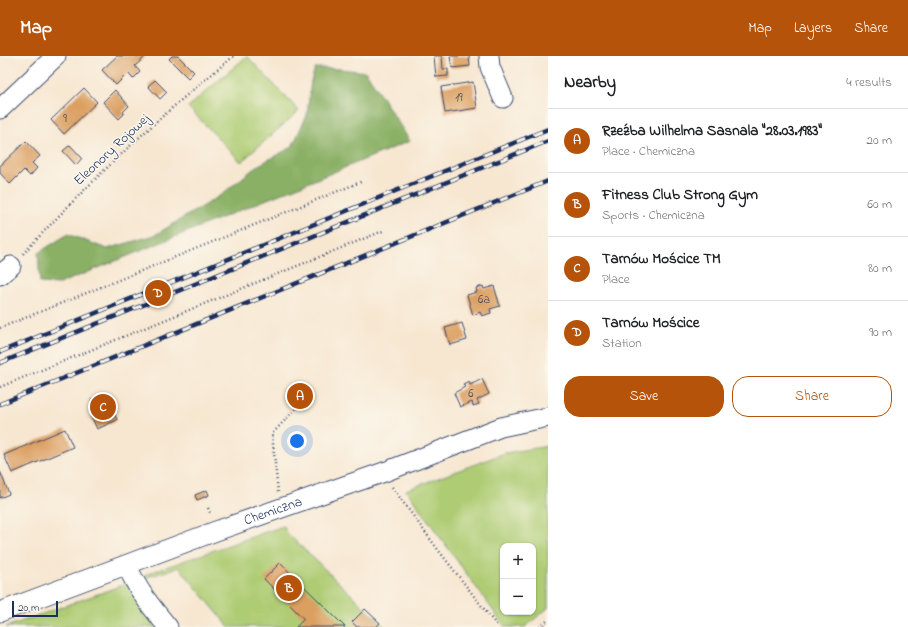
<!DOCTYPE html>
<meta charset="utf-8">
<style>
body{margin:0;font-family:"Indie Flower",sans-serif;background:#f6f6f6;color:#202124}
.controls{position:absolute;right:12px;bottom:12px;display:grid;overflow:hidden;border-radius:8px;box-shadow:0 1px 3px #0004}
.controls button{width:36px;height:36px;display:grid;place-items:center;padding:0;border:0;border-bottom:1px solid #e0e0e0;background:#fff;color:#202124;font:20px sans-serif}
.scale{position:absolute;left:12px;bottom:10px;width:46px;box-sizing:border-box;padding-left:4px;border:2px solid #1b2f5e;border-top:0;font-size:11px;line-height:14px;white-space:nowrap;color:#1b2f5e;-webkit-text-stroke:3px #fbf7ec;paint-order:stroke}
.you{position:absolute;left:297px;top:385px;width:14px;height:14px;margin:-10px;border:3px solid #fff;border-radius:50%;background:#1a73e8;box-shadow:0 0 0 6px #1a73e833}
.badge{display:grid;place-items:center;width:26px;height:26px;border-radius:50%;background:#b45309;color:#fff;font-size:13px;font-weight:700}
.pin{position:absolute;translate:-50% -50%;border:2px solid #fff;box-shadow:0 1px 4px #0006}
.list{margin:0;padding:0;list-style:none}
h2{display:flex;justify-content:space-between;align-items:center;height:52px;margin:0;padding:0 16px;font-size:17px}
h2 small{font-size:13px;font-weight:400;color:#757577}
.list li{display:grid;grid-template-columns:26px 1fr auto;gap:12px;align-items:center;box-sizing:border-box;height:64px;padding:0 16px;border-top:1px solid #e0e0e0}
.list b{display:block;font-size:15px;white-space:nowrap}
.list p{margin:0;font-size:13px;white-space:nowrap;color:#757577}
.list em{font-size:13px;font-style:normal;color:#757577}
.actions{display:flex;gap:8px;padding:12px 16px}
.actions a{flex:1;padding:9px 0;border:1px solid #b45309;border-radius:16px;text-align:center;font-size:14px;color:#b45309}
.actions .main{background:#b45309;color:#fff}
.map{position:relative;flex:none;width:548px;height:571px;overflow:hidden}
header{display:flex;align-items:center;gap:24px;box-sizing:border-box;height:56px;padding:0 20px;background:#b45309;color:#fff}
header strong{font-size:19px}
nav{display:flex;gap:22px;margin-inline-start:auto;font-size:14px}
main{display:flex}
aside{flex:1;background:#fff}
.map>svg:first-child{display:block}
.green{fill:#aecc73;stroke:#647e68;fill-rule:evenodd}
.forest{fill:#8ab065;stroke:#527062}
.building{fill:#db9f61}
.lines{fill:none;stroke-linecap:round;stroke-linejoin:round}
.minor-casing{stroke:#3c4b6f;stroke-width:21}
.path{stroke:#3c4b6f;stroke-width:2.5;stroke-dasharray:1 3;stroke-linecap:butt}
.minor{stroke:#fff;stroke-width:19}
.rail-casing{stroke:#1b2f5e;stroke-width:4.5}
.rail{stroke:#fbf7ec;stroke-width:3;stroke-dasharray:9;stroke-linecap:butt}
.labels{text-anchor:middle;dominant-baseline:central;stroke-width:3;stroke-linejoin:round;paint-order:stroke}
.number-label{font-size:12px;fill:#4b4b5f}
.street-label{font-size:14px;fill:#1b2f5e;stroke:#fbf7ec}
</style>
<header>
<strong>Map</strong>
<nav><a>Map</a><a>Layers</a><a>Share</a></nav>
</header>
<main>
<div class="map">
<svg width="548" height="571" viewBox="0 0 548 571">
<rect width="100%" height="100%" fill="#fbf7ec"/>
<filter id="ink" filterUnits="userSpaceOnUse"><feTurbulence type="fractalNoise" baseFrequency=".025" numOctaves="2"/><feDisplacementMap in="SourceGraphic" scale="8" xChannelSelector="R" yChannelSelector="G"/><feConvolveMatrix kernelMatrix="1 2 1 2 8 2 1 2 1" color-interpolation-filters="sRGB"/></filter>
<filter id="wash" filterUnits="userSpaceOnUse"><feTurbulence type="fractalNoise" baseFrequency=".012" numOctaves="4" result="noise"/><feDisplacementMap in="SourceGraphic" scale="16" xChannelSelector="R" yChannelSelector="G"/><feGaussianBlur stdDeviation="0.9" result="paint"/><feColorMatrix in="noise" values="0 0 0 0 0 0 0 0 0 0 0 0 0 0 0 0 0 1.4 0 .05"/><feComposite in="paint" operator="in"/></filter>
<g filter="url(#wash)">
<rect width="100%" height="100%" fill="#f7e7d1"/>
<path class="green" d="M 247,0 L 299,55 L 241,106 L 188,51 Z
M 548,390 L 548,552 L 525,571 L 505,571 L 406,434 L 505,397 ZM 503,490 L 533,490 L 533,556 L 503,556 Z
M 283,470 L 285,471 L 285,475 L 385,571 L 229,571 L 179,511 L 145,522 L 145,519 L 152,516 Z
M 131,527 L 167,571 L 6,571 L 123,529 Z"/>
<path class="forest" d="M 315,12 L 342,13 L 366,16 L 410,85 L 59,228 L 40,227 L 38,197 L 68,178 L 107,193 L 155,179 L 221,139 L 257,110 L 292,91 L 307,59 L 311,25 Z"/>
<g id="blocks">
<path class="building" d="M 117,0 L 146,0 L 135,10 L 140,16 L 133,23 L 128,17 L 116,29 L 102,14 Z
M 172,0 L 178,0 L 194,16 L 188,22 L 169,3 Z
M 434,0 L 442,0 L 443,13 L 448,13 L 448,20 L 436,21 Z
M 450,0 L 469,0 L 470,10 L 452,12 Z
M 155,24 L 167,36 L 160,43 L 148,30 Z
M 473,26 L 477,52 L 445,57 L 441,31 Z
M 84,32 L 97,46 L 64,78 L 51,64 Z
M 115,34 L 129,50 L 123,56 L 124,58 L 119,63 L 103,46 Z
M 26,85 L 40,100 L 32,107 L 37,112 L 30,120 L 24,114 L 10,128 L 0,117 L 0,110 Z
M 70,89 L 82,102 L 76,109 L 63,95 Z
M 483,230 L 484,233 L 494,230 L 500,250 L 490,253 L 491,257 L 482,260 L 480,256 L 473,259 L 467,239 L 477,236 L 476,232 Z
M 462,267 L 467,284 L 450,289 L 445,272 Z
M 482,323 L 489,338 L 477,344 L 479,348 L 473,350 L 472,346 L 460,351 L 454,337 L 465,331 L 463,328 L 469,325 L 470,329 Z
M 107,338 L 117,364 L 97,373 L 91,360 L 96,358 L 91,344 Z
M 65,373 L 73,391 L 12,417 L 4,399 Z
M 0,415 L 9,438 L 0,442 Z
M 207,434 L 209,439 L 197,444 L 195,439 Z
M 280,507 L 320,546 L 345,571 L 296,571 L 304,563 L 264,523 Z
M 365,553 L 380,567 L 376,571 L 357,571 L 352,566 Z"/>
</g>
</g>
<g filter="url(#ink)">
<use href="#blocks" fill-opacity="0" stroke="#3c4b6f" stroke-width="1"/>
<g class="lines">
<defs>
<g id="minor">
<path d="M 489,0 L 490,11 L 503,42"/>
<path d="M 0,53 L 56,0"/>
<path d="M 0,219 L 11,210"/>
<path d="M 127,509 C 136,532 152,552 168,571"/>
<path id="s1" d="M 0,556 L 216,475 L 387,415 L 501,371 L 548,361"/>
</g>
</defs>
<use href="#minor" class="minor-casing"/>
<path class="path" d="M 23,198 C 88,127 159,60 234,0
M 0,272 L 363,125
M 0,331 L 383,175
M 392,431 L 439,495 L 498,571
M 278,436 L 272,378 L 300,348
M 208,452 L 211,459
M 540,571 L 548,564"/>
<use href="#minor" class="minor"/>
<defs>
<path id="rail" d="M 0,296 L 548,73
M 0,307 L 548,85
M 0,348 L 548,125"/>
</defs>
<use href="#rail" class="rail-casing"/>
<use href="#rail" class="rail"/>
</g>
</g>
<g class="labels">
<g class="number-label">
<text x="459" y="42">19</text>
<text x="65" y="63">9</text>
<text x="484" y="244">6a</text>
<text x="471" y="338">6</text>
</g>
<g class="street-label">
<text transform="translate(112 94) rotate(-43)">Eleonory Rojowej</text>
<text stroke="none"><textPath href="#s1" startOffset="291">Chemiczna</textPath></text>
</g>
</g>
</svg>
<div class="controls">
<button>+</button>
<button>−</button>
</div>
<div class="scale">20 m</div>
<div class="you"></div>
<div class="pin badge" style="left:300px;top:340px">A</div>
<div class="pin badge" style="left:289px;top:532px">B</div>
<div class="pin badge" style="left:103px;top:351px">C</div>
<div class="pin badge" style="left:158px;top:237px">D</div>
</div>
<aside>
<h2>Nearby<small>4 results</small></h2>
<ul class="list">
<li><span class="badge">A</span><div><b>Rzeźba Wilhelma Sasnala &quot;28.03.1983&quot;</b><p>Place · Chemiczna</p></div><em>20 m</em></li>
<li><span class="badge">B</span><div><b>Fitness Club Strong Gym</b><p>Sports · Chemiczna</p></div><em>60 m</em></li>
<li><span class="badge">C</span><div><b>Tarnów Mościce TM</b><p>Place</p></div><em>80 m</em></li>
<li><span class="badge">D</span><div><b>Tarnów Mościce</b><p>Station</p></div><em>90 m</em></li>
</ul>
<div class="actions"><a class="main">Save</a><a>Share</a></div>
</aside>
</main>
